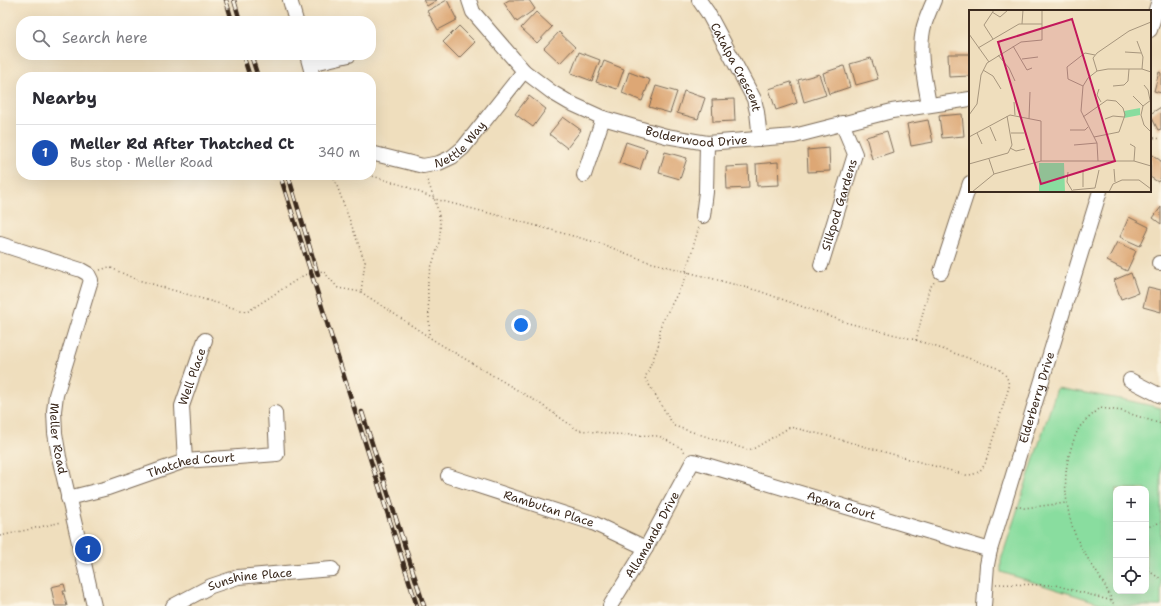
<!DOCTYPE html>
<meta charset="utf-8">
<style>
body{margin:0;font-family:"Shantell Sans",sans-serif;background:#f2f2f3;color:#2b2b33}
.controls{position:absolute;right:12px;bottom:12px;display:grid;overflow:hidden;border-radius:8px;box-shadow:0 4px 16px #0002}
.controls button{width:36px;height:36px;display:grid;place-items:center;padding:0;border:0;border-bottom:1px solid #e1e1e2;background:#fff;color:#2b2b33;font:20px sans-serif}
.you{position:absolute;left:521px;top:325px;width:14px;height:14px;margin:-10px;border:3px solid #fff;border-radius:50%;background:#1a73e8;box-shadow:0 0 0 6px #1a73e833}
.badge{display:grid;place-items:center;width:26px;height:26px;border-radius:50%;background:#0b8043;color:#fff;font-size:13px;font-weight:700}
.pin{position:absolute;translate:-50% -50%;border:2px solid #fff;box-shadow:0 1px 4px #0006}
.list{margin:0;padding:0;list-style:none}
h2{display:flex;justify-content:space-between;align-items:center;height:52px;margin:0;padding:0 16px;font-size:17px}
h2 small{font-size:13px;font-weight:400;color:#7c7c81}
.list li{display:grid;grid-template-columns:26px 1fr auto;gap:12px;align-items:center;box-sizing:border-box;height:56px;padding:0 16px;border-top:1px solid #e1e1e2}
.list b{display:block;font-size:15px;white-space:nowrap}
.list p{margin:0;font-size:13px;white-space:nowrap;color:#7c7c81}
.list em{font-size:13px;font-style:normal;color:#7c7c81}
.icon{flex:none;width:22px;height:22px;fill:none;stroke:currentColor;stroke-width:2;stroke-linecap:round;stroke-linejoin:round}
.map{position:relative;flex:none;width:1161px;height:606px;overflow:hidden}
.search{position:absolute;background:#fff;box-shadow:0 4px 16px #0002;left:16px;top:16px;width:360px;height:44px;display:flex;align-items:center;gap:10px;box-sizing:border-box;padding:0 14px;border-radius:16px;color:#7c7c81;font-size:15px}
.panel{position:absolute;background:#fff;box-shadow:0 4px 16px #0002;left:16px;top:72px;width:360px;height:108px;border-radius:16px}
.map>svg:first-child{display:block}
.green{fill:#89dd9f;stroke:#62845e;fill-rule:evenodd}
.building{fill:#dda775}
.lines{fill:none;stroke-linecap:round;stroke-linejoin:round}
.minor-casing{stroke:#7a6956;stroke-width:16}
.path{stroke:#7a6956;stroke-width:1.5;stroke-dasharray:1 3;stroke-linecap:butt}
.minor{stroke:#fff;stroke-width:14}
.rail-casing{stroke:#3b2a1e;stroke-width:4.5}
.rail{stroke:#fcf5e5;stroke-width:3;stroke-dasharray:9;stroke-linecap:butt}
.labels{text-anchor:middle;dominant-baseline:central;stroke-width:3;stroke-linejoin:round;paint-order:stroke}
.street-label{font-size:12px;fill:#3b2a1e;stroke:#fcf5e5}
.inset-road{fill:none;stroke:#a7967d;stroke-width:1}
.view{fill:#c2185b;fill-opacity:0.15;stroke:#c2185b;stroke-width:2}
.inset-edge{fill:none;stroke:#3b2a1e;stroke-width:2}
</style>
<div class="map">
<svg width="1161" height="606" viewBox="0 0 1161 606">
<rect width="100%" height="100%" fill="#fcf5e5"/>
<filter id="ink" filterUnits="userSpaceOnUse"><feTurbulence type="fractalNoise" baseFrequency=".025" numOctaves="2"/><feDisplacementMap in="SourceGraphic" scale="8" xChannelSelector="R" yChannelSelector="G"/><feConvolveMatrix kernelMatrix="1 2 1 2 8 2 1 2 1" color-interpolation-filters="sRGB"/></filter>
<filter id="wash" filterUnits="userSpaceOnUse"><feTurbulence type="fractalNoise" baseFrequency=".012" numOctaves="4" result="noise"/><feDisplacementMap in="SourceGraphic" scale="16" xChannelSelector="R" yChannelSelector="G"/><feGaussianBlur stdDeviation="0.9" result="paint"/><feColorMatrix in="noise" values="0 0 0 0 0 0 0 0 0 0 0 0 0 0 0 0 0 1.4 0 .05"/><feComposite in="paint" operator="in"/></filter>
<g filter="url(#wash)">
<rect width="100%" height="100%" fill="#efdebd"/>
<path class="green" d="M 1057,388 L 1126,400 L 1161,408 L 1161,606 L 1109,606 L 1001,572 L 1001,560 ZM 1116,489 L 1146,489 L 1146,591 L 1116,591 Z"/>
<g id="blocks">
<path class="building" d="M 423,0 L 437,0 L 427,6 Z
M 447,0 L 457,20 L 438,30 L 427,11 Z
M 509,0 L 529,0 L 535,9 L 517,22 L 504,3 Z
M 536,12 L 552,27 L 537,43 L 521,28 Z
M 459,26 L 475,42 L 459,58 L 443,42 Z
M 559,32 L 575,47 L 560,63 L 544,48 Z
M 579,52 L 600,60 L 592,81 L 571,73 Z
M 948,54 L 970,54 L 970,76 L 949,77 Z
M 871,58 L 878,79 L 856,85 L 850,64 Z
M 604,61 L 624,69 L 617,89 L 596,82 Z
M 844,66 L 850,87 L 829,94 L 823,73 Z
M 629,72 L 650,80 L 642,101 L 622,93 Z
M 1159,72 L 1161,73 L 1161,93 L 1154,91 Z
M 819,74 L 826,95 L 804,102 L 798,80 Z
M 791,82 L 797,103 L 776,110 L 769,89 Z
M 656,86 L 677,92 L 670,113 L 649,107 Z
M 684,91 L 705,98 L 698,119 L 677,113 Z
M 529,96 L 546,109 L 533,127 L 515,114 Z
M 734,99 L 735,121 L 713,122 L 712,100 Z
M 1161,107 L 1161,129 L 1158,130 L 1150,114 Z
M 962,114 L 964,136 L 942,138 L 939,116 Z
M 563,117 L 581,130 L 567,148 L 549,134 Z
M 928,120 L 933,142 L 911,146 L 907,124 Z
M 887,131 L 893,152 L 872,159 L 866,137 Z
M 626,142 L 647,149 L 640,170 L 619,163 Z
M 829,148 L 830,171 L 808,172 L 807,150 Z
M 665,152 L 687,158 L 680,179 L 659,173 Z
M 1150,153 L 1161,161 L 1161,177 L 1158,182 L 1150,177 Z
M 778,162 L 779,185 L 757,186 L 756,164 Z
M 748,166 L 749,188 L 727,189 L 726,167 Z
M 1161,207 L 1161,224 L 1153,218 Z
M 1129,217 L 1149,227 L 1140,246 L 1120,237 Z
M 1117,242 L 1136,251 L 1127,271 L 1107,261 Z
M 1131,273 L 1138,293 L 1121,299 L 1114,280 Z
M 1148,287 L 1161,290 L 1161,312 L 1143,307 Z
M 64,584 L 66,591 L 63,591 L 67,606 L 55,606 L 51,587 Z"/>
</g>
</g>
<g filter="url(#ink)">
<use href="#blocks" fill-opacity="0" stroke="#7a6956" stroke-width="1"/>
<g class="lines">
<defs>
<g id="minor">
<path d="M 290,0 L 296,21"/>
<path id="s1" d="M 469,0 L 473,12 L 524,71 L 553,93 L 570,103 L 603,118 L 666,136 L 707,143 L 794,136 L 892,111 L 970,99"/>
<path id="s2" d="M 699,0 L 708,13 L 754,99 L 757,112 L 760,139"/>
<path d="M 1150,30 L 1159,0"/>
<path d="M 307,55 L 313,77"/>
<path d="M 310,64 L 349,55"/>
<path d="M 929,105 C 925,81 918,54 923,30 C 925,20 930,10 934,0"/>
<path id="s3" d="M 371,153 L 423,166 L 439,163 L 452,157 L 463,148 L 524,71"/>
<path d="M 584,175 L 603,118"/>
<path d="M 703,216 L 706,192 L 707,143"/>
<path id="s4" d="M 0,244 L 81,270 L 88,274 L 91,280 L 56,395 L 54,411 L 55,433 L 59,457 L 94,606"/>
<path d="M 1159,263 L 1161,263"/>
<path id="s5" d="M 821,265 L 855,154 L 842,123"/>
<path d="M 941,272 L 970,183"/>
<path d="M 1130,380 L 1161,396"/>
<path id="s6" d="M 185,461 L 182,406 L 205,340"/>
<path id="s7" d="M 448,476 L 593,523 L 646,548"/>
<path id="s8" d="M 68,498 L 108,488 L 185,461 L 277,454 L 275,413"/>
<path id="s9" d="M 173,606 L 211,586 L 238,577 L 332,569"/>
<path id="s10" d="M 610,606 L 646,548 L 693,461 L 990,550"/>
<path id="s11" d="M 984,606 L 987,565 L 990,550 L 1100,191"/>
</g>
</defs>
<use href="#minor" class="minor-casing"/>
<path class="path" d="M 1150,137 L 1161,139
M 333,175 L 365,262 L 361,292
M 369,175 L 405,186 L 435,199 L 497,215 L 602,244 L 646,261 L 759,291 L 848,323 L 916,340 L 929,289 L 935,281
M 426,177 C 434,198 444,219 439,242 C 436,256 430,267 428,281 C 427,299 430,318 429,337
M 100,270 L 109,267 L 135,279 L 247,312 L 304,275 L 323,271 L 338,288 L 361,292 L 435,341 L 539,403 L 578,430 L 612,434 L 659,436 L 681,448 L 685,452
M 686,271 L 699,227
M 689,272 L 661,324 L 658,347 L 645,378 L 674,426 L 748,450 L 755,448 L 790,427 L 824,435 L 966,475 C 976,475 980,472 985,464 L 1009,387 C 1008,378 1006,374 997,368 L 916,340
M 1016,506 L 1024,508 L 1066,503
M 1146,533 L 1148,527 L 1161,522
M 0,536 L 62,522
M 1146,563 L 1150,572 L 1161,579
M 996,584 L 1055,585 L 1112,601 L 1115,606
M 1112,601 C 1104,580 1089,563 1079,543 C 1069,524 1064,494 1066,474 C 1066,464 1073,439 1078,430 C 1081,423 1094,414 1100,408 L 1122,411 L 1161,424"/>
<use href="#minor" class="minor"/>
<defs>
<path id="rail" d="M 226,0 L 232,21
M 234,0 L 240,21
M 243,55 L 250,77
M 251,55 L 258,77
M 280,175 L 417,606
M 288,175 L 318,275
M 362,412 L 424,606"/>
</defs>
<use href="#rail" class="rail-casing"/>
<use href="#rail" class="rail"/>
</g>
</g>
<g class="labels">
<g class="street-label">
<text stroke="none"><textPath href="#s2" startOffset="77">Catalpa Crescent</textPath></text>
<text stroke="none"><textPath href="#s1" startOffset="279">Bolderwood Drive</textPath></text>
<text stroke="none"><textPath href="#s3" startOffset="98">Nettle Way</textPath></text>
<text stroke="none"><textPath href="#s5" startOffset="63">Silkpod Gardens</textPath></text>
<text stroke="none"><textPath href="#s6" startOffset="86">Well Place</textPath></text>
<text stroke="none"><textPath href="#s11" startOffset="216">Elderberry Drive</textPath></text>
<text stroke="none"><textPath href="#s4" startOffset="264">Meller Road</textPath></text>
<text stroke="none"><textPath href="#s8" startOffset="128">Thatched Court</textPath></text>
<text stroke="none"><textPath href="#s10" startOffset="322">Apara Court</textPath></text>
<text stroke="none"><textPath href="#s7" startOffset="106">Rambutan Place</textPath></text>
<text stroke="none"><textPath href="#s10" startOffset="83">Allamanda Drive</textPath></text>
<text stroke="none"><textPath href="#s9" startOffset="83">Sunshine Place</textPath></text>
</g>
</g>
<g transform="translate(969 10)">
<rect width="182" height="182" fill="#efdebd"/>
<path d="M 171,98 L 171,105 L 155,108 L 155,101 ZM 70,153 L 95,153 L 96,182 L 70,182 Z" fill="#89dd9f"/>
<path class="inset-road" d="M 23,2 L 31,7 L 39,0M 53,14 L 54,0M 0,24 L 20,52M 24,29 L 15,15 L 25,0M 168,31 L 174,47 L 173,59M 44,36 L 58,60 L 63,58M 9,38 L 50,14 L 73,14M 156,42 L 172,43M 29,45 L 40,58 L 46,71M 53,49 L 69,47M 14,60 L 24,66 L 32,79M 128,61 L 124,48 L 128,43 L 160,21 L 182,12M 175,75 L 179,80 L 181,90M 114,76 L 99,69 L 98,57 L 116,43 L 126,45M 144,76 L 155,75 L 159,71 L 160,59M 130,79 L 128,85 L 132,92M 164,86 L 174,96M 182,90 L 174,96 L 172,105 L 175,115 L 182,122M 45,92 L 46,105M 0,105 L 8,94 L 12,65 L 18,53 L 52,32 L 73,30 L 73,0M 114,107 L 138,90 L 147,91 L 154,98 L 156,105 L 150,122 L 125,127M 60,109 L 61,82M 136,109 L 144,106 L 155,107M 21,117 L 27,131M 101,120 L 116,120 L 119,117M 8,123 L 13,134M 42,123 L 55,123M 0,127 L 41,105 L 72,111 L 72,151M 161,134 L 166,137 L 165,151M 105,135 L 128,133M 41,138 L 47,141 L 56,139M 20,149 L 25,164M 129,151 L 128,133 L 112,101 L 114,76 L 119,68 L 128,61 L 139,59 L 173,59 L 182,62M 0,154 L 39,143 L 43,135 L 38,106M 145,159 L 146,172M 99,162 L 98,172 L 104,182M 114,177 L 114,161M 104,180 L 126,178 L 130,160M 3,182 L 25,164 L 72,151 L 165,151 L 182,156M 140,182 L 144,174 L 153,170 L 170,170 L 182,179"/>
<path class="view" d="M 103,9 L 146,151 L 72,174 L 29,32 Z"/>
<rect width="182" height="182" class="inset-edge"/>
</g>
</svg>
<div class="controls">
<button>+</button>
<button>−</button>
<button><svg class="icon" aria-label="locate" viewBox="0 0 24 24"><circle cx="12" cy="12" r="6"/><path d="M12 2v4M12 18v4M2 12h4M18 12h4"/></svg></button>
</div>
<div class="you"></div>
<div class="pin badge" style="left:88px;top:549px;background:#1a4fb4">1</div>
<div class="search"><svg class="icon" aria-label="search" viewBox="0 0 24 24"><circle cx="10" cy="10" r="6"/><path d="M15 15l6 6"/></svg>Search here</div>
<section class="panel">
<h2>Nearby<small></small></h2>
<ul class="list">
<li><span class="badge" style="background:#1a4fb4">1</span><div><b>Meller Rd After Thatched Ct</b><p>Bus stop · Meller Road</p></div><em>340 m</em></li>
</ul>
</section>
</div>
